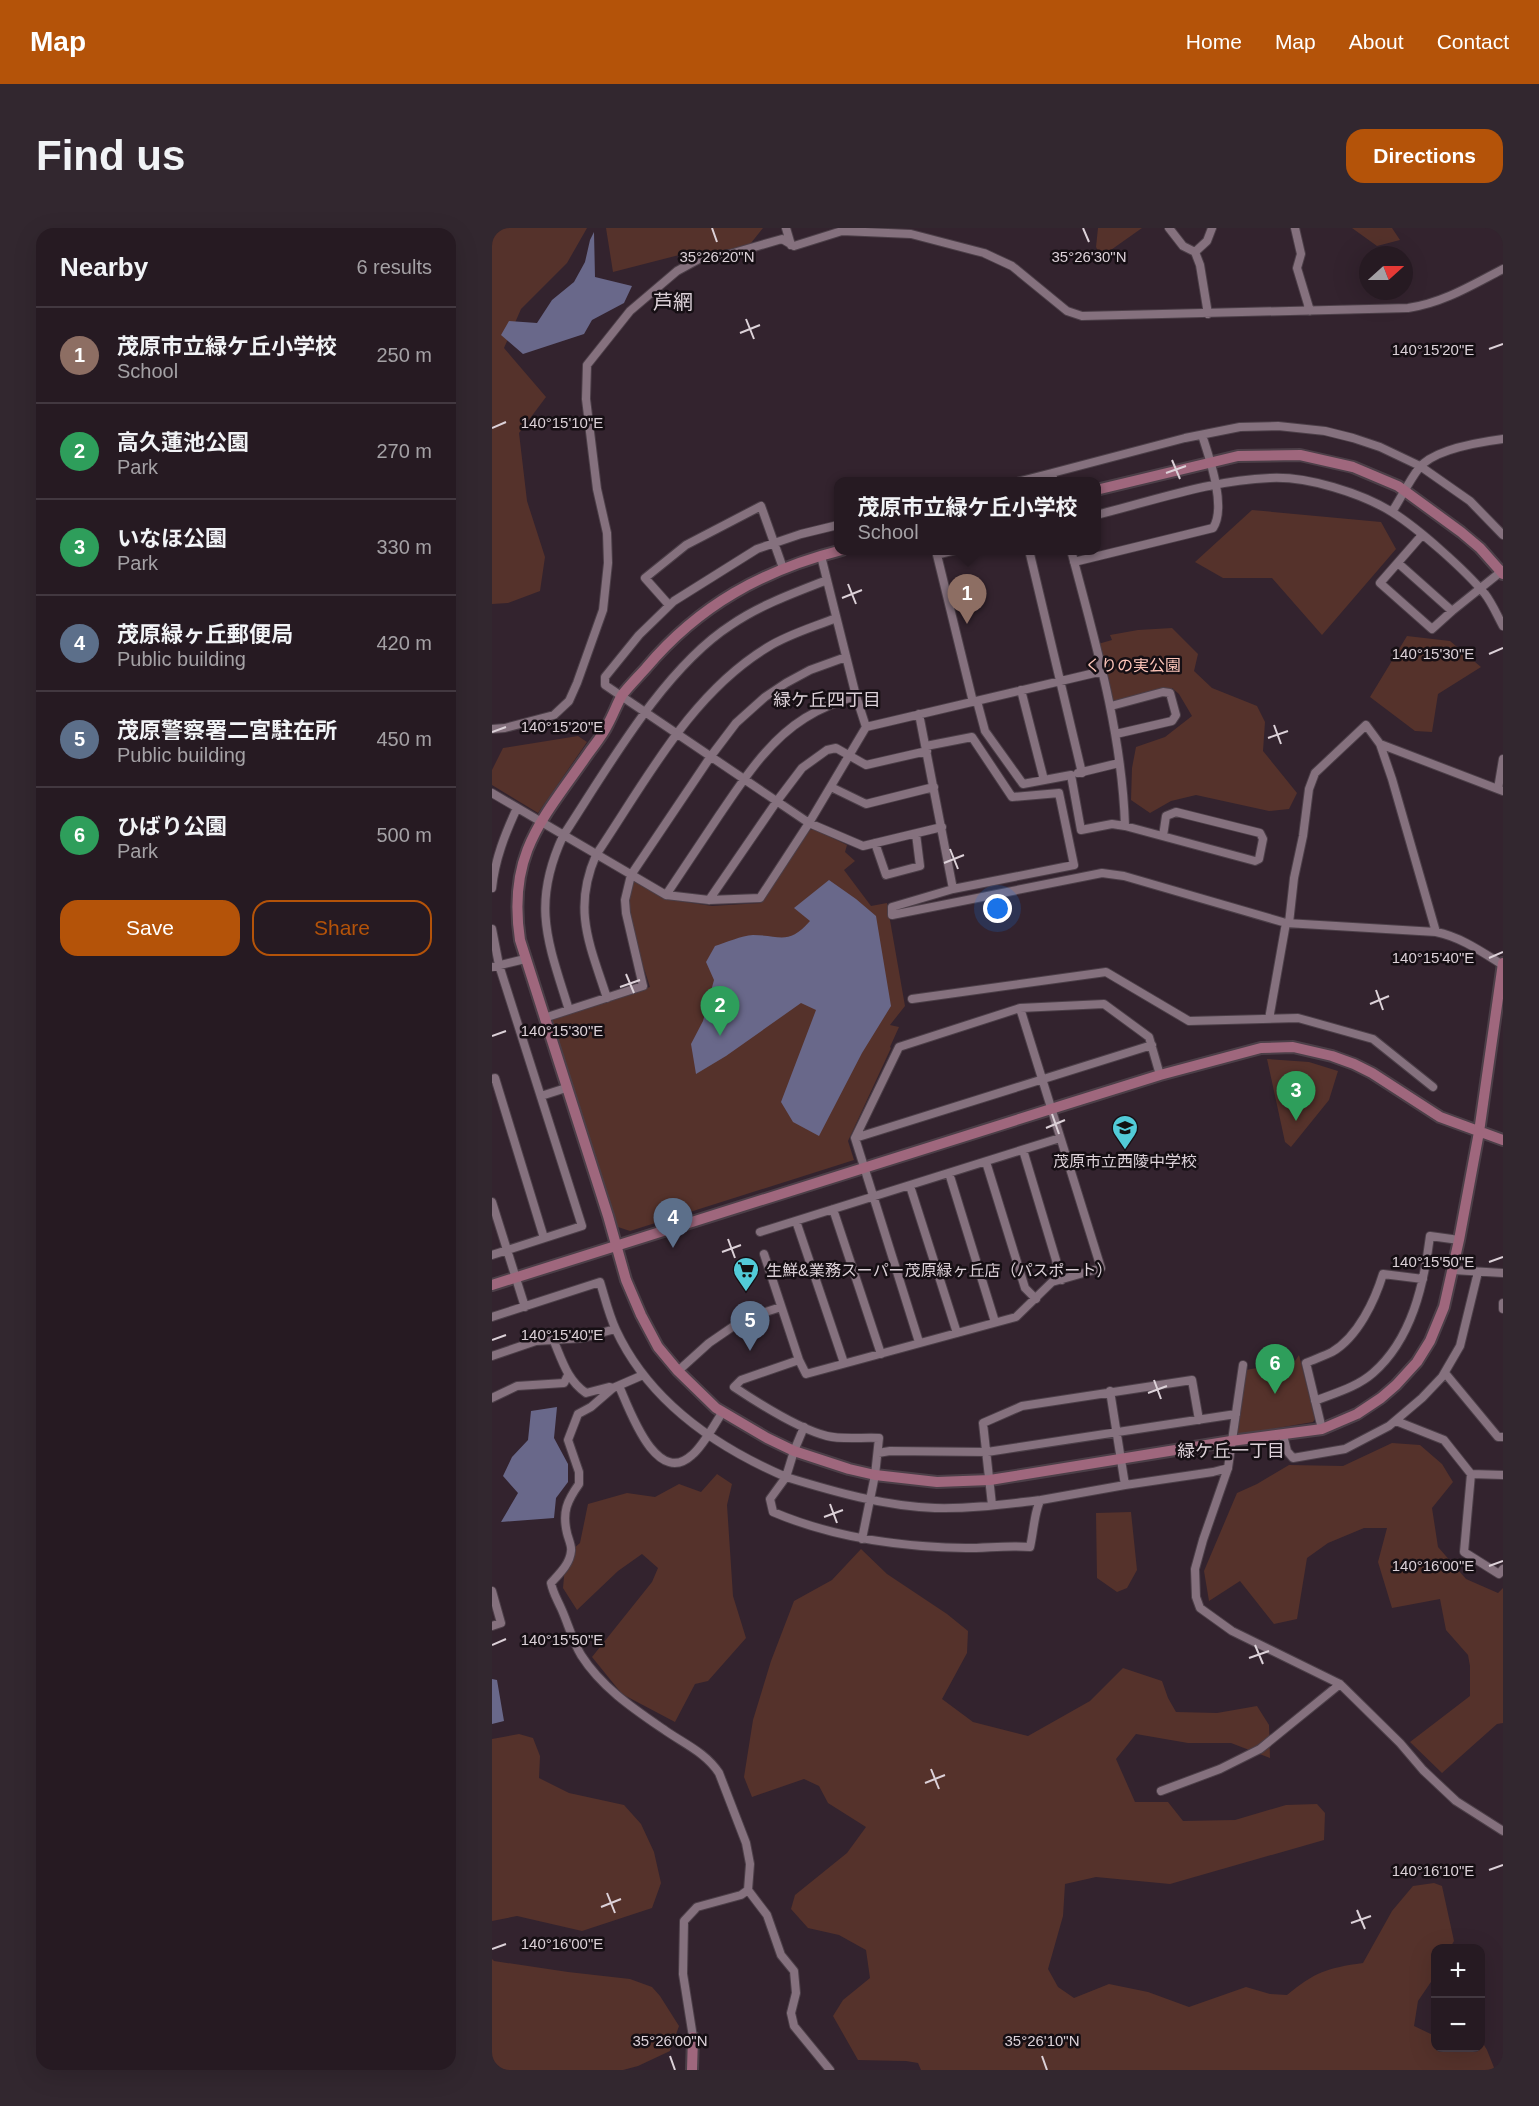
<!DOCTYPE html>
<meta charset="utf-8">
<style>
body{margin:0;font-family:Arial,"Noto Sans JP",sans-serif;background:#32272f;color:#f1f3f6}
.controls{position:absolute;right:18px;bottom:18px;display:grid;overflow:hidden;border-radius:12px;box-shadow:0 6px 24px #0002}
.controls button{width:54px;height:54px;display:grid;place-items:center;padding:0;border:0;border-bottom:2px solid #423840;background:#261a22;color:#f1f3f6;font:30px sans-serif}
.compass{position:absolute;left:867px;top:18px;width:54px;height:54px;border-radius:50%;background:#261a22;box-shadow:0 6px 24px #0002;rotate:69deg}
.you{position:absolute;left:506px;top:681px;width:21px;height:21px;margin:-15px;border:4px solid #fff;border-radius:50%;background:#1a73e8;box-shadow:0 0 0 9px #1a73e833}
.badge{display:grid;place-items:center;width:39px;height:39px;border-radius:50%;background:#b45309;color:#fff;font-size:20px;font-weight:700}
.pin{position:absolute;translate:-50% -50px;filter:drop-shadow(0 2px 3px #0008)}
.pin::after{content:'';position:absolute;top:32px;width:21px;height:18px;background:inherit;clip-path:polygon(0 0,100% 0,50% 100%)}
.popup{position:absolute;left:342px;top:249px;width:267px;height:78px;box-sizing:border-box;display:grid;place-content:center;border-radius:12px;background:#261a22;filter:drop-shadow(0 2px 4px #0005);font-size:20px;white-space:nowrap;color:#a4a1a5}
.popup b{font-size:22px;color:#f1f3f6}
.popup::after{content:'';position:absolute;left:50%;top:100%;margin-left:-12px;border:12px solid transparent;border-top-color:#261a22}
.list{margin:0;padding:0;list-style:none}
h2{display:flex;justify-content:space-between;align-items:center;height:78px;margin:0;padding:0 24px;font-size:26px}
h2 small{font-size:20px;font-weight:400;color:#a4a1a5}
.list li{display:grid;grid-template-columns:39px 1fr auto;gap:18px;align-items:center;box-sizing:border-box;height:96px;padding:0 24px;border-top:2px solid #423840}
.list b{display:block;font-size:22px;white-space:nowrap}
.list p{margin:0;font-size:20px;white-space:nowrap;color:#a4a1a5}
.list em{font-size:20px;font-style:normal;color:#a4a1a5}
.actions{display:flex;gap:12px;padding:18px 24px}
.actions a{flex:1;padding:14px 0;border:2px solid #b45309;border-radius:18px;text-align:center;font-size:21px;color:#b45309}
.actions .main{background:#b45309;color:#fff}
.map{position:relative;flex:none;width:1011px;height:1842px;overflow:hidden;border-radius:18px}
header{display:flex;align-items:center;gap:36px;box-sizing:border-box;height:84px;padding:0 30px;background:#b45309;color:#fff}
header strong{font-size:28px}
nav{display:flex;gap:33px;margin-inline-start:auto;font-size:21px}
.intro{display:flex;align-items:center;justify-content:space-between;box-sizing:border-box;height:144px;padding:0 36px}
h1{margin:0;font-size:42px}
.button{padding:15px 27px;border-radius:18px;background:#b45309;color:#fff;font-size:21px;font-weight:700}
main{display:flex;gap:36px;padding:0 36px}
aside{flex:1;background:#261a22;border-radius:18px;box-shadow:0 6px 24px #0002}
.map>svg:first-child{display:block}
.green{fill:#55322b}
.water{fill:#69688a}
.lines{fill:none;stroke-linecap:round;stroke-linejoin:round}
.street-casing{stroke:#4c3f48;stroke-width:10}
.secondary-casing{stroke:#4c3f48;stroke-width:14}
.street{stroke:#85717e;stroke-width:8}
.secondary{stroke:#9f677d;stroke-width:10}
.ticks{fill:none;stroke:#dcd1d8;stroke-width:2}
.labels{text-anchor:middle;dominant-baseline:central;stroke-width:5;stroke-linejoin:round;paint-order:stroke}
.park-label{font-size:16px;fill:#fdc5b9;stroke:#160f14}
.poi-label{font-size:16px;fill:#dcd1d8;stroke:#160f14}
.neighbourhood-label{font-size:18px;fill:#dcd1d8;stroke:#160f14}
.quarter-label{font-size:20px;fill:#dcd1d8;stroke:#160f14}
.ticks-label{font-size:15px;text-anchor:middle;fill:#dcd1d8;stroke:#160f14;stroke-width:5;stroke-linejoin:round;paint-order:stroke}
</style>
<header>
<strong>Map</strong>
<nav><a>Home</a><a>Map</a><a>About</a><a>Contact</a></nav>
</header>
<div class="intro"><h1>Find us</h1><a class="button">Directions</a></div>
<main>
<aside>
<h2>Nearby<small>6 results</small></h2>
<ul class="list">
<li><span class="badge" style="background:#8d6e63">1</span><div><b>茂原市立緑ケ丘小学校</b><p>School</p></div><em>250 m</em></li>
<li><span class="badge" style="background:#2e9e5b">2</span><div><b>高久蓮池公園</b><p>Park</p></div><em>270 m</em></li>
<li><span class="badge" style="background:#2e9e5b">3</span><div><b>いなほ公園</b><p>Park</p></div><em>330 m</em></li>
<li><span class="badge" style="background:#5c6f8a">4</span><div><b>茂原緑ヶ丘郵便局</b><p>Public building</p></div><em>420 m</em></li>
<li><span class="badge" style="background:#5c6f8a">5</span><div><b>茂原警察署二宮駐在所</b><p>Public building</p></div><em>450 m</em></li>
<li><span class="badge" style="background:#2e9e5b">6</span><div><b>ひばり公園</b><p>Park</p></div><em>500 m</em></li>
</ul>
<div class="actions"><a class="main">Save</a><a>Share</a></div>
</aside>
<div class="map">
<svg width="1011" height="1842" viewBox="0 0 1011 1842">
<rect width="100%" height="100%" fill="#33232e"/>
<path class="green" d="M 0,0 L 95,0 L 75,35 L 29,81 L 12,120 L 54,169 L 27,205 L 35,273 L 53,329 L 48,363 L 16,375 L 0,376 Z
M 114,0 L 271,0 L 255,20 L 191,26 L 121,44 Z
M 606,0 L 650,0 L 609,29 L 604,19 Z
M 860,0 L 900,0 L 908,12 L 885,18 Z
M 760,282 L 889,294 L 904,321 L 830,407 L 780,350 L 731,350 L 703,334 Z
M 680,400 L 706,426 L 702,443 L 720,460 L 765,478 L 773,494 L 771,523 L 805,565 L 797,581 L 777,583 L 704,567 L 679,573 L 658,585 L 639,572 L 640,540 L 644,519 L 673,509 L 700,488 L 687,466 L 680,460 L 680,463 L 620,473 L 606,416 L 620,412 L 618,407 L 646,402 Z
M 915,408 L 958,413 L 989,439 L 946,466 L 940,504 L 923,503 L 878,469 Z
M 86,508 L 95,514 L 46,585 L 0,557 L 0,542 L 11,520 Z
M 322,601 L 355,617 L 353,624 L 363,633 L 352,642 L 379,678 L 395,675 L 413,778 L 398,797 L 407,799 L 398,819 L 399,820 L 356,913 L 362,932 L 138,1003 L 126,999 L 60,794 L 61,790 L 158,759 C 150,731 127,679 141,653 L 173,671 L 220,678 L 269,675 L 318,602 Z
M 775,831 L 817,834 L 846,843 L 837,872 L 799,919 L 793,914 Z
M 807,1127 L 823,1191 L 821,1194 L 745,1207 L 743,1204 L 754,1142 L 803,1133 Z
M 900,1215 L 928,1217 L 950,1236 L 961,1254 L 940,1280 L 946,1319 L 974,1351 L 1006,1365 L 1011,1360 L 1011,1495 L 1005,1496 L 950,1545 L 918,1514 L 978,1468 L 978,1438 L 976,1427 L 954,1402 L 948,1371 L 900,1380 L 886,1334 L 895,1300 L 872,1300 L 836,1315 L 815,1330 L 805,1391 L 782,1396 L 748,1353 L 717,1373 L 712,1343 L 745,1265 L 765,1256 L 797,1237 L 851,1238 Z
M 225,1246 L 240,1256 L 235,1277 L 241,1368 L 254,1410 L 216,1453 L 203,1456 L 183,1494 L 130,1466 L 100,1429 L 160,1354 L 166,1340 L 150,1326 L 126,1343 L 85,1382 L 71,1360 L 74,1327 L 88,1315 L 96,1276 L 135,1265 L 163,1269 L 187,1256 L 209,1264 Z
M 639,1284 L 645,1342 L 635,1360 L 625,1364 L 605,1350 L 604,1285 Z
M 369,1321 L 395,1346 L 455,1386 L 476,1403 L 475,1425 L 450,1471 L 481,1494 L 536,1508 L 598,1473 L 631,1440 L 670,1453 L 676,1470 L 684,1484 L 725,1485 L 765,1478 L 777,1497 L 778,1530 L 739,1515 L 696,1515 L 644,1506 L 624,1531 L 643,1574 L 676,1574 L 691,1593 L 743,1592 L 794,1577 L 825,1576 L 833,1585 L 832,1612 L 678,1656 L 604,1649 L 573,1656 L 571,1688 L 556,1741 L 566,1759 L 582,1770 L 617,1756 L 656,1764 L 697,1779 L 754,1759 L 778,1766 L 795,1767 C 823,1744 835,1740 871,1735 L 900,1683 L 921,1658 L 942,1655 L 950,1658 L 962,1713 L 958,1720 L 944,1720 L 943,1748 L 926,1773 L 922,1798 L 943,1808 L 944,1820 L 988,1820 L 989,1812 L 995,1822 L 1003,1842 L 429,1842 L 426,1835 L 414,1833 L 366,1832 L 341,1788 L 351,1772 L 378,1750 L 374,1722 L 347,1707 L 316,1700 L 299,1681 L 303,1667 L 355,1625 L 374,1599 L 336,1575 L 327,1558 L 312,1551 L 260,1569 L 252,1549 L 261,1492 L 279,1433 L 302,1373 L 340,1352 Z
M 27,1506 L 41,1510 L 48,1528 L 47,1550 L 77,1565 L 132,1577 L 149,1596 L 162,1624 L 169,1655 L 160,1680 L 90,1703 L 25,1688 L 0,1693 L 0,1511 Z
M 0,1731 L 2,1733 L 76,1744 L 138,1751 L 160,1759 L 168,1768 L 187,1798 L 178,1823 L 146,1838 L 131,1842 L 0,1842 Z"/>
<path class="water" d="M 102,4 L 103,49 L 140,58 L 132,75 L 100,92 L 92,106 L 31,126 L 9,107 L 17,93 L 45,95 L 60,72 L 82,54 L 93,34 L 98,12 Z
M 337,652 L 364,671 L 384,688 L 399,778 L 370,825 L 327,908 L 301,894 L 289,874 L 324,782 L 309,775 L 234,828 L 204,846 L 199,816 L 211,793 L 222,752 L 214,734 L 223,718 C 235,714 249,708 261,707 C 288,707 296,718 318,693 L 302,680 Z
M 65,1179 L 62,1210 L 76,1236 L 76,1254 L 64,1270 L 62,1290 L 9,1294 L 26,1265 L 11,1248 L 20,1229 L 36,1212 L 39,1183 Z
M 0,1451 L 5,1452 L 12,1493 L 0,1496 Z"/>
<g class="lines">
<defs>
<path id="street" d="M 294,0 L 299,17
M 677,0 L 691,18 L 703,24 L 708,37 L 716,86
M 803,0 L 809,26 L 805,40 L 818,83
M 703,24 L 715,13 L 720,0
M 525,254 L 560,245
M 562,254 L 560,245 L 693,210 L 748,199 L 786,198 L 833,203 L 861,210 L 888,219 L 928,238 L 978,273 L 1011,307
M 900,284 C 909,270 917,253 927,240 C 942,221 988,214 1011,211
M 604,287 C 661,273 719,252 778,250 C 815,248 869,265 900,284 C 927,301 973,342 993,366 C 1000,375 1005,387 1011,398
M 346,297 L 309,306 L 265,321 L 182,373 L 147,407 L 113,449 L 113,457 L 317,595 L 371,618 L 450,599
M 930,307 L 888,355 L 940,401 L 960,383 L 1011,342
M 464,322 L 445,327 L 481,474
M 537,322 L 590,545
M 579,322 C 603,413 630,504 633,598
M 329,328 L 364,468 L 374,499
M 582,334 L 721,300 C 735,279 717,229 710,207
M 906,335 L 960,383
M 177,377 L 153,350 L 194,317 L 269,278 L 291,340
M 529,462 L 552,552
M 485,473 L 493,503 L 531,556 L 579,547 L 589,602 L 620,596 L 633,598 L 763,633 L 767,631 L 771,611 L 768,605 L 684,584 L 674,588 L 671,608
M 619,478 L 671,464 L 678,465 L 684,487 L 680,493 L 624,506
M 427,486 L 461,661 L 400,679 L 400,687 L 610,645 L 632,648 L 794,695 L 944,704 C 969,709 990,724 1011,737
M 0,501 L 13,500 L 62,487 L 77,473 L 85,455 L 111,382 L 116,335 L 115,305 L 105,261 L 94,171 L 95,137 L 138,83 L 185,43 L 207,31 L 238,26 L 290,11 L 302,18 L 350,3 L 419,6 L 492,25 L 520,38 L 575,83 L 590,88 L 916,80 C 951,75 980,57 1011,41
M 888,516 L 1011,563
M 434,518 L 480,509 L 520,569 L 567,565 L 582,637 L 461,661
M 586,545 L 627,535
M 339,559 L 374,576 L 442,559
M 1006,561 L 1011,531
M 0,565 L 174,667 L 217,672 L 268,670 L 317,595 L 374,499 L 611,443
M 383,615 L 394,647 L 428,638 L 424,606
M 0,660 C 3,631 13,606 25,580
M 174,667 C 192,640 210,613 228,586 C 252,551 276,513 313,490 C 329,480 347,473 364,468
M 217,672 L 285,573 L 310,540 L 335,522 L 344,520 L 374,537 L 435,523
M 797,695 L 802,650 L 811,608 L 817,561 L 823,545 L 874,497 L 888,516 L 900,551 L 944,704
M 0,701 L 7,737 L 90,998 L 0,1027
M 0,739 L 33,731
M 115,770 C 98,717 80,682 104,627 C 154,553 198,466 276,419 C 297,406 322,399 344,390
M 420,771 L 614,744 L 697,793 L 806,790 L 881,811 L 941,859
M 77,782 C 56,714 39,677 71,608 C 115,541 171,441 239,397 C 268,377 302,365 335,352
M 52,790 L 151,758 L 134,685 L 133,672 L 139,647 L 219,528 L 244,495 L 273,469 L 294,455 L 318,442 L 354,429
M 777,791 L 794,695
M 0,851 L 3,850 L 52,1010
M 49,868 L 74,860
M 363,910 L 660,817
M 531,922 L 570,1052
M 494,934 L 533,1060 L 544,1071
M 457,945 L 503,1094
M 418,958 L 465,1105
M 0,974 L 33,1079
M 341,981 L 389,1126
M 304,993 L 352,1135
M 268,1004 L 568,910
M 272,1026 L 307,1132 L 314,1146 L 524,1089 L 560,1054 L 609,1040 L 528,780
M 961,1042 L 1011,1045
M 1011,1075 L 1011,1081
M 0,1089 L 108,1054 C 113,1070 117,1087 124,1102 C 157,1173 224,1219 294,1249 L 278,1271 L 281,1284 C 342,1310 408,1319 474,1320 C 496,1320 516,1317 538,1319 C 541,1307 543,1279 549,1272 L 633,1257 L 721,1244 L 736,1240
M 61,1111 C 70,1132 75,1152 94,1165 L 117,1159 L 121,1160
M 427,1114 L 363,910 L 407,819 L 528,780 L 612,776 L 657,809 L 668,847
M 0,1128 L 44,1113 L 91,1110 L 123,1101
M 307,1132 L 249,1152 L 242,1159 C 266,1175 307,1201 335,1208 C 351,1212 371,1209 387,1210 L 383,1247 L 370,1311
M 751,1137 L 736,1240 L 711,1312 L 703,1341 L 704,1369 L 708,1380 L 740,1403 L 848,1456 L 908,1515 L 931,1542 L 964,1573 L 1011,1603
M 186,1143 L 217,1115 L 252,1091 L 289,1079
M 953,1145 L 1006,1209 L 1011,1209
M 151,1147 L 121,1160 L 99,1179 L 86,1186 L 76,1212 L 87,1244 L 87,1256 C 75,1273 70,1284 75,1305 C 76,1310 80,1318 79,1323 C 78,1336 67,1346 59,1355 C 61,1365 65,1371 69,1380 C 76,1395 80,1412 89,1427 C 110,1460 142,1481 174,1503 C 193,1516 214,1525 227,1545 L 254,1615 L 258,1636 L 256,1662 L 275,1687 L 289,1727 L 302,1743 L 304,1765 L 299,1785 L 302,1798 L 338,1842
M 127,1158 C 137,1180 164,1260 200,1227 C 211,1218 222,1197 230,1185
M 618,1163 L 633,1257
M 0,1170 L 25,1158 L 72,1155 L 76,1147
M 823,1173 C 843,1165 865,1159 881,1145 C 920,1111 932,1056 938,1008 L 967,1012
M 904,1193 L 952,1212 L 979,1246 L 1011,1247
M 312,1199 L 302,1223 L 294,1249 C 343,1264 392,1278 443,1280 C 479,1281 514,1276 549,1272
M 830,1201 L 814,1135 C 823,1131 832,1128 840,1124 C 866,1109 883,1072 891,1046 L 931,1051
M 791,1207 L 795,1223 L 801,1230 L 853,1221 L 897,1198 L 930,1170 L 950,1149 L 968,1118 L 986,1044
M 386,1225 L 398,1223 L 495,1224 L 744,1186
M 979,1246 L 972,1324 L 1007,1346 L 1011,1341
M 500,1277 L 491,1195 L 530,1178 L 700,1152 L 707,1192
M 0,1363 L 9,1395 L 0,1398
M 669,1563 L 728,1541 L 768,1521 L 848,1456
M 201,1809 L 191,1746 L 192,1693 L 205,1679 L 249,1667 L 256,1662"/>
<path id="secondary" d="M 604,262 L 746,228 L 808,227 L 861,239 L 906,258 L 969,304 L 988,320 L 1011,346
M 350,322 C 271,342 207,377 154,440 C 146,449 137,458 130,467 C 125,476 121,487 116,496 C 111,507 103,516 96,526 C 50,592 15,626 28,712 L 116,988 L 134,1052 L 149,1087 L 166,1119 L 186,1143 L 224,1180 L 275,1210 L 302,1223 L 357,1241 L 383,1247 L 445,1254 L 498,1252 L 739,1213 L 830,1201 L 865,1186 L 889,1170 L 904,1157 L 925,1134 L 938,1113 L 952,1079 L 967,1012 L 987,904 L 1011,735
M 0,1057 L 559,881 L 668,847 L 769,820 L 801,819 L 840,828 L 862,836 L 880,845 L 948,889 L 1011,912
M 200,1842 L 201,1809"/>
</defs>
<use href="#street" class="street-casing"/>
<use href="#secondary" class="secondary-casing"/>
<use href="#street" class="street"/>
<use href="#secondary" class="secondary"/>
</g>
<path class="ticks" d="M 220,0 L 225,14M 591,0 L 597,14M 254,91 L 262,111M 248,105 L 268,97M 997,121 L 1011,116M 0,200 L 14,194M 680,232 L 688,251M 674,245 L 694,238M 356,356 L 364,376M 350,370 L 370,362M 997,426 L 1011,420M 782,497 L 789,516M 0,504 L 14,499M 776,510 L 796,503M 458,621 L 466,641M 452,635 L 472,627M 997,730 L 1011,724M 134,746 L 142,765M 128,759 L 148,752M 884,762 L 891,782M 878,776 L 897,768M 0,808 L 14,803M 560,886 L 567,906M 554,900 L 573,892M 236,1011 L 243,1030M 230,1024 L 249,1017M 997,1034 L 1011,1029M 0,1112 L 14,1107M 662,1152 L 669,1171M 656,1165 L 675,1158M 338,1276 L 345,1295M 332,1289 L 351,1282M 997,1338 L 1011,1333M 0,1417 L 14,1411M 763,1417 L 771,1436M 757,1430 L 777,1423M 439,1541 L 447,1561M 433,1555 L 453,1547M 997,1642 L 1011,1637M 115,1665 L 123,1685M 109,1679 L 129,1671M 865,1682 L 873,1701M 859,1695 L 879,1688M 0,1721 L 14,1716M 178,1828 L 183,1842M 550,1828 L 555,1842"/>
<defs>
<symbol id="school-pin" viewBox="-11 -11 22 30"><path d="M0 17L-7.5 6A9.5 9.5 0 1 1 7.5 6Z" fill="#52cbd8" stroke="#160f14"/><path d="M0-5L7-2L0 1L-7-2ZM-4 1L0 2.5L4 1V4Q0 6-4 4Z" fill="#111"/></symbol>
<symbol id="supermarket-pin" viewBox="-11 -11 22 30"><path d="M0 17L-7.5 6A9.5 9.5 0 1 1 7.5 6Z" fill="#52cbd8" stroke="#160f14"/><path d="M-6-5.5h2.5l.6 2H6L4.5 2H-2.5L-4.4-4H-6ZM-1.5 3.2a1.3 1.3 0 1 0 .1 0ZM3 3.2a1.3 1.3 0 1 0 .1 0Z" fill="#111"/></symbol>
</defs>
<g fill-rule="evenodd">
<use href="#school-pin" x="618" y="885" width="30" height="40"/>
<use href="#supermarket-pin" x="239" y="1027" width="30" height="40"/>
</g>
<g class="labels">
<g class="park-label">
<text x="641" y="437">くりの実公園</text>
</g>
<g class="poi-label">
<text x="633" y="933">茂原市立西陵中学校</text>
<text x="274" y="1042" text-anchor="start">生鮮&amp;業務スーパー茂原緑ヶ丘店（パスポート）</text>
</g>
<g class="neighbourhood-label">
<text x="335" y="472">緑ケ丘四丁目</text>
<text x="739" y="1223">緑ケ丘一丁目</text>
</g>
<g class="quarter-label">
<text x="181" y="74">芦網</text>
</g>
</g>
<g class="ticks-label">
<text x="225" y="34">35°26'20"N</text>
<text x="597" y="34">35°26'30"N</text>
<text x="941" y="127">140°15'20"E</text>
<text x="70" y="200">140°15'10"E</text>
<text x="941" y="431">140°15'30"E</text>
<text x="70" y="504">140°15'20"E</text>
<text x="941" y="735">140°15'40"E</text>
<text x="70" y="808">140°15'30"E</text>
<text x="941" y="1039">140°15'50"E</text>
<text x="70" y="1112">140°15'40"E</text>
<text x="941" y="1343">140°16'00"E</text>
<text x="70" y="1417">140°15'50"E</text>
<text x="941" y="1648">140°16'10"E</text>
<text x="70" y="1721">140°16'00"E</text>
<text x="178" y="1818">35°26'00"N</text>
<text x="550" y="1818">35°26'10"N</text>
</g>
</svg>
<div class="controls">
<button>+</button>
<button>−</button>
</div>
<svg class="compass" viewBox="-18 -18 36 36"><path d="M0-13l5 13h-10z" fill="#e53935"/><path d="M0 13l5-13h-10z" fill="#a4a1a5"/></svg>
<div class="you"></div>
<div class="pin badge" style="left:475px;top:396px;background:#8d6e63">1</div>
<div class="popup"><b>茂原市立緑ケ丘小学校</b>School</div>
<div class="pin badge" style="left:228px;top:808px;background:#2e9e5b">2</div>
<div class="pin badge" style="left:804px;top:893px;background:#2e9e5b">3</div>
<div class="pin badge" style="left:181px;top:1020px;background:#5c6f8a">4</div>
<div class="pin badge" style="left:258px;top:1123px;background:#5c6f8a">5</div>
<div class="pin badge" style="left:783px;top:1166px;background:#2e9e5b">6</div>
</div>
</main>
